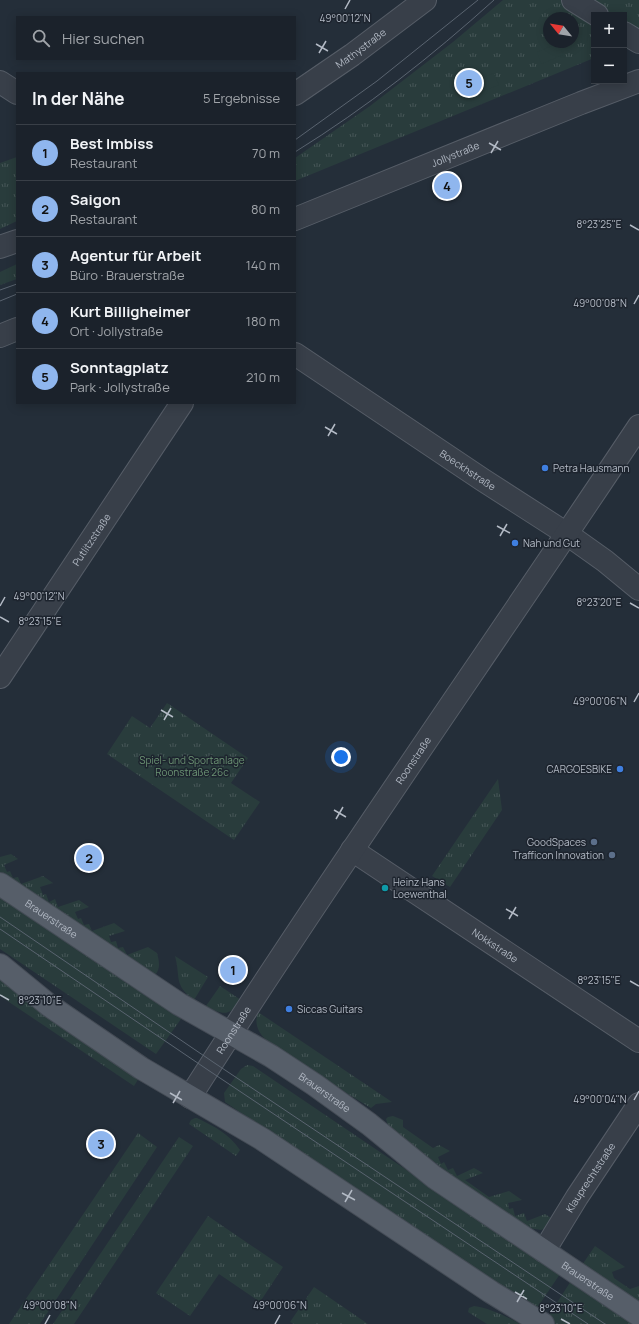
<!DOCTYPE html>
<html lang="de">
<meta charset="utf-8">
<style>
body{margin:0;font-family:Manrope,sans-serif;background:#282f37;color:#f1f3f6}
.controls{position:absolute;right:12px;top:12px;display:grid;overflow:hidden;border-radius:0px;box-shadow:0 2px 10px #0003}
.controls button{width:36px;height:36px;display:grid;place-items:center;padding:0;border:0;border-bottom:1px solid #393f47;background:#1b222b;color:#f1f3f6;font:20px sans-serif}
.compass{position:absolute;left:543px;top:12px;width:36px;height:36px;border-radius:50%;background:#1b222b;box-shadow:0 2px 10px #0003;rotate:300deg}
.you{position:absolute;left:341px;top:757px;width:14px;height:14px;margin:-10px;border:3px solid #fff;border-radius:50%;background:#1a73e8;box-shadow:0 0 0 6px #1a73e833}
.badge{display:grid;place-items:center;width:26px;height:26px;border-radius:50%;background:#8fb6ee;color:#111;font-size:13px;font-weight:700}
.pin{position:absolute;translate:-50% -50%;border:2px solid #fff;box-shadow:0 1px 4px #0006}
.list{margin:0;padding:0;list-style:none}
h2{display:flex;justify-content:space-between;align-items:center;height:52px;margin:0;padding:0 16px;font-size:17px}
h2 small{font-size:13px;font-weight:400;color:#a0a4a9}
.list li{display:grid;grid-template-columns:26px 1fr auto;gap:12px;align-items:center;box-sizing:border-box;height:56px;padding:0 16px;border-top:1px solid #393f47}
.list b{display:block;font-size:15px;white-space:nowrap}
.list p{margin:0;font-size:13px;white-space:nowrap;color:#a0a4a9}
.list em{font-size:13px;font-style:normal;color:#a0a4a9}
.icon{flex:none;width:22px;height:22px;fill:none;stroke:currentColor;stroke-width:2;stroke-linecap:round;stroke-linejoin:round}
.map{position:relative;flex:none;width:639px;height:1324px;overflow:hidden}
.search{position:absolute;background:#1b222b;box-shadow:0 2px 10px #0003;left:16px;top:16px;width:280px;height:44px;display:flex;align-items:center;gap:10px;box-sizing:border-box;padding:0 14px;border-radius:0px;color:#a0a4a9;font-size:15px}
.panel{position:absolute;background:#1b222b;box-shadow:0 2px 10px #0003;left:16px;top:72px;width:280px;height:332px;border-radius:0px}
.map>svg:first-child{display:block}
.grass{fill:url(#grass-tufts);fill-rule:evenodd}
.pitch{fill:#293c3c}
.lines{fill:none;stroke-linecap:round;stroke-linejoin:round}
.street-casing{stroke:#565d67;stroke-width:24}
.primary-casing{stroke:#444b55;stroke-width:24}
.street{stroke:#383f49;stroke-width:22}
.primary{stroke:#565e69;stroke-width:22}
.tram{stroke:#5a6470;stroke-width:1}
.ticks{fill:none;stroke:#b3bac5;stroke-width:1.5}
.shop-dot{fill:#3f7fe0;stroke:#1d242e;stroke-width:1.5}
.service-dot{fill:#5c6f8a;stroke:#1d242e;stroke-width:1.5}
.culture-dot{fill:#0f9aa8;stroke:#1d242e;stroke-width:1.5}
.labels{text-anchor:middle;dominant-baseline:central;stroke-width:3;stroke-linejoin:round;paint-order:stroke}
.street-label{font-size:10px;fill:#b3bac5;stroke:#1d242e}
.poi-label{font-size:10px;fill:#b3bac5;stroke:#1d242e;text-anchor:start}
.park-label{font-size:10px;fill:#6c9474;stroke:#1d242e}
.ticks-label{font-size:10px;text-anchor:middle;fill:#b3bac5;stroke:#1d242e;stroke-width:3;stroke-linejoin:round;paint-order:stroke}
</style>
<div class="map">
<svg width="639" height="1324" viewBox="0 0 639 1324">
<defs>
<pattern id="grass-tufts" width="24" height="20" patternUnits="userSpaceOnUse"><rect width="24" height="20" fill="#293c3c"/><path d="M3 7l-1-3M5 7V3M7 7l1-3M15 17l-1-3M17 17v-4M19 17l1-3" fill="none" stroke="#465657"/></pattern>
</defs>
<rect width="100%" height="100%" fill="#242e39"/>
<path class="grass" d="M 503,0 L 639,0 L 639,39 L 624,46 L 624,15 L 594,15 L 594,58 L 295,181 L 295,158 L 370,106 L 453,42 ZM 549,18 L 573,18 L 573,42 L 549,42 Z
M 17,157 L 17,221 L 0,229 L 0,163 Z
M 17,264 L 17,279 L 0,285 L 0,272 Z
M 167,703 L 248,758 L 231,783 L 260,802 L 234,840 L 107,754 L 132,716 L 150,728 Z
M 498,779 L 502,810 L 450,887 L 432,876 Z
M 11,854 L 18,859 L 4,865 L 7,872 L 10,871 L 13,878 L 18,877 L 21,884 L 43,876 L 53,883 L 40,887 L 43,895 L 46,894 L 49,902 L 55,899 L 58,907 L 79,900 L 89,907 L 75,912 L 78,919 L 81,918 L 84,925 L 89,924 L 92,931 L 114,923 L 125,931 L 109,936 L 111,942 L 116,941 L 118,948 L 123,947 L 127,955 L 148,947 L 157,953 C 159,961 161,968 155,975 L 0,873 L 0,857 Z
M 0,897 L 181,1019 L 156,1054 L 0,949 Z
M 175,956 L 208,977 L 194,1000 C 173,984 181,978 175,956 Z
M 0,979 L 34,1007 L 139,1078 L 134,1086 L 0,996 Z
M 220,986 L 241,1000 C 229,1017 223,1015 206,1006 Z
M 258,1012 L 392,1102 L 376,1104 L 371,1108 L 338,1088 L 266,1040 C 258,1032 254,1024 258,1012 Z
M 247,1065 L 253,1066 L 560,1274 L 535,1311 L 317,1164 L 225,1102 L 224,1093 L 241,1069 Z
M 393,1116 L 403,1120 L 403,1127 L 433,1148 L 439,1145 L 450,1151 L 438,1157 L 441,1164 L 444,1162 L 448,1170 L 453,1168 L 457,1176 L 474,1168 L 483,1173 L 465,1180 L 489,1197 L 509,1191 L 522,1200 L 508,1203 L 509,1209 L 513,1208 L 515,1216 L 524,1213 L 527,1221 L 545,1214 L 551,1218 L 551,1222 L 546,1228 L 541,1230 L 529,1228 L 473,1192 L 388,1126 L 386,1119 L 388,1117 Z
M 195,1118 L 197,1118 C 215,1127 228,1133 240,1150 L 236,1156 L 189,1124 L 191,1120 Z
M 138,1133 L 157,1147 L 40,1324 L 9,1324 Z
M 179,1137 L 193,1146 L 74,1324 L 53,1324 Z
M 208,1216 L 283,1267 L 260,1302 L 219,1274 L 190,1316 L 156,1293 Z
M 595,1246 L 625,1267 L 612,1272 L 614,1278 L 630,1289 L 639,1286 L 639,1303 L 582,1265 Z
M 571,1281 L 635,1324 L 555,1324 L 547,1318 Z
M 314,1287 L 368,1324 L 294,1324 L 290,1322 Z
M 474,1306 C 489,1308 506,1316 520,1324 L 487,1324 L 468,1312 L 469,1308 Z"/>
<path class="pitch" d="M 559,43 L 563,55 L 541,64 L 537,52 Z
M 494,73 L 499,85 L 475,94 L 471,82 Z"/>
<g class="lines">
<defs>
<g id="street">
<path d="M 573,0 L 597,15"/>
<path d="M 624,33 L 639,42"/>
<path d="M 0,82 L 17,93"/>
<path id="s1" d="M 295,94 L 352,55 L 425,0"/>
<path id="s2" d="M 295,219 L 581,103 L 639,81"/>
<path d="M 0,247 L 17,241"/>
<path d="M 0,336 L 17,329"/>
<path id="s3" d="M 295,354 L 483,480 L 567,534 L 605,561 L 639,589"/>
<path id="s4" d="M 0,677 L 182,403"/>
<path id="s5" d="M 352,850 L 639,1041"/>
<path id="s6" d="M 190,1097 C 335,870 490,650 639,426"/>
<path id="s7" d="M 544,1251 L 577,1197 L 639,1104"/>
</g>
<g id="primary">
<path id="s8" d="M 0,884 L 179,1004 L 271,1056 L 315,1085 L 369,1124 L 434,1177 L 639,1315"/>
<path d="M 0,965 L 50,1006 L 141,1068 L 262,1139 L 491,1292 L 543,1324"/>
</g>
</defs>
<use href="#street" class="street-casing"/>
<use href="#primary" class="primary-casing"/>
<use href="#street" class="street"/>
<use href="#primary" class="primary"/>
<path class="tram" d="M 295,140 L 377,81 L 478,0
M 295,152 C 366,108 432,56 494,0
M 0,290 L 17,284
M 0,301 L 17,294
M 0,917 L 213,1062 L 605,1324
M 0,929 L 208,1070 L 588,1324"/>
</g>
<path class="ticks" d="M 345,9 L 350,0M 316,44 L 328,51M 319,53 L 326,41M 489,143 L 501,150M 491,153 L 498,141M 630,225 L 639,230M 634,304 L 639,295M 325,427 L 337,434M 328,436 L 335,424M 497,526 L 510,533M 500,536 L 507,524M 630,603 L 639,608M 0,606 L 5,597M 0,617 L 9,622M 634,702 L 639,693M 161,710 L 173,717M 164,720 L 171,708M 334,810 L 346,817M 336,819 L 343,807M 506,909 L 518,916M 509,919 L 516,907M 630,981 L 639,986M 0,995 L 9,1000M 170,1093 L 182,1100M 634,1100 L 639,1091M 173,1103 L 180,1091M 342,1193 L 355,1200M 345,1202 L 352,1190M 515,1292 L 527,1299M 517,1302 L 524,1290M 561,1319 L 570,1324M 45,1324 L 50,1315M 275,1324 L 280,1315"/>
<g class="shop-dot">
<circle cx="545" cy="468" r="4"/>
<circle cx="515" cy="543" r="4"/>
<circle cx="620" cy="769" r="4"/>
<circle cx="289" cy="1009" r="4"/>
</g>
<g class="service-dot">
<circle cx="594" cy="842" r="4"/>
<circle cx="612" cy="855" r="4"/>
</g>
<circle class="culture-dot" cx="385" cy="888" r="4"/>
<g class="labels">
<g class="street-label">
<text stroke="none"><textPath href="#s1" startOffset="80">Mathystraße</textPath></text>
<text stroke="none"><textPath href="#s2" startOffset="173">Jollystraße</textPath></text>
<text stroke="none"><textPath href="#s3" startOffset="208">Boeckhstraße</textPath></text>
<text stroke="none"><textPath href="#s4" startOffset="165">Putlitzstraße</textPath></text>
<text stroke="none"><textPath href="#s6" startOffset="404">Roonstraße</textPath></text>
<text stroke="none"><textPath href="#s8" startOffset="62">Brauerstraße</textPath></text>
<text stroke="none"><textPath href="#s5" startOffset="172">Nokkstraße</textPath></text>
<text stroke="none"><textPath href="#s6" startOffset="80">Roonstraße</textPath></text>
<text stroke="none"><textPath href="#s8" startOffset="386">Brauerstraße</textPath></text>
<text stroke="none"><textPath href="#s7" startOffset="87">Klauprechtstraße</textPath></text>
<text stroke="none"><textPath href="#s8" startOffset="710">Brauerstraße</textPath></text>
</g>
<g class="poi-label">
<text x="553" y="468">Petra Hausmann</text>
<text x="523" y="543">Nah und Gut</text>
<text x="612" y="769" text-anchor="end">CARGOESBIKE</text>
<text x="586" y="842" text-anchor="end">GoodSpaces</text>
<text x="604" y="855" text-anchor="end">Trafficon Innovation</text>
<text x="393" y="882">Heinz Hans<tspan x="393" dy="12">Loewenthal</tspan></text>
<text x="297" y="1009">Siccas Guitars</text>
</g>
<g class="park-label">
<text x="192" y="760">Spiel- und Sportanlage<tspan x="192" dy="12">Roonstraße 26c</tspan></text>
</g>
</g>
<g class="ticks-label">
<text x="345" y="22">49°00'12"N</text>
<text x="599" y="228">8°23'25"E</text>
<text x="600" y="307">49°00'08"N</text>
<text x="39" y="600">49°00'12"N</text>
<text x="599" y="606">8°23'20"E</text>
<text x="40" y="625">8°23'15"E</text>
<text x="600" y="705">49°00'06"N</text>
<text x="599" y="984">8°23'15"E</text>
<text x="40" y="1004">8°23'10"E</text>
<text x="600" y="1103">49°00'04"N</text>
<text x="50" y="1309">49°00'08"N</text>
<text x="280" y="1309">49°00'06"N</text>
<text x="561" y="1312">8°23'10"E</text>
</g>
</svg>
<div class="controls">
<button>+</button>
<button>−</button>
</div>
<svg class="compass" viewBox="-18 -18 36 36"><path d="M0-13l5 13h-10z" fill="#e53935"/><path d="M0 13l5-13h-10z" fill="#a0a4a9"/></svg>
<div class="you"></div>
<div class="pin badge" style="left:233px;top:970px">1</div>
<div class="pin badge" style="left:89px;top:858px">2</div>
<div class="pin badge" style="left:101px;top:1144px">3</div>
<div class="pin badge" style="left:447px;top:186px">4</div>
<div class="pin badge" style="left:469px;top:83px">5</div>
<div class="search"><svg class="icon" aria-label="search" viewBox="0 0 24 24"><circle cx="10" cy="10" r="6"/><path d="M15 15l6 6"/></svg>Hier suchen</div>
<section class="panel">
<h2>In der Nähe<small>5 Ergebnisse</small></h2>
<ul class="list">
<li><span class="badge">1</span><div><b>Best Imbiss</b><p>Restaurant</p></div><em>70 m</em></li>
<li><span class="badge">2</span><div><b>Saigon</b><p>Restaurant</p></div><em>80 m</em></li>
<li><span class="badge">3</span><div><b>Agentur für Arbeit</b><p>Büro · Brauerstraße</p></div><em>140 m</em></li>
<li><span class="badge">4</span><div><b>Kurt Billigheimer</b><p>Ort · Jollystraße</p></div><em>180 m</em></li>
<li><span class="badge">5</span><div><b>Sonntagplatz</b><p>Park · Jollystraße</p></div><em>210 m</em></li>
</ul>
</section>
</div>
